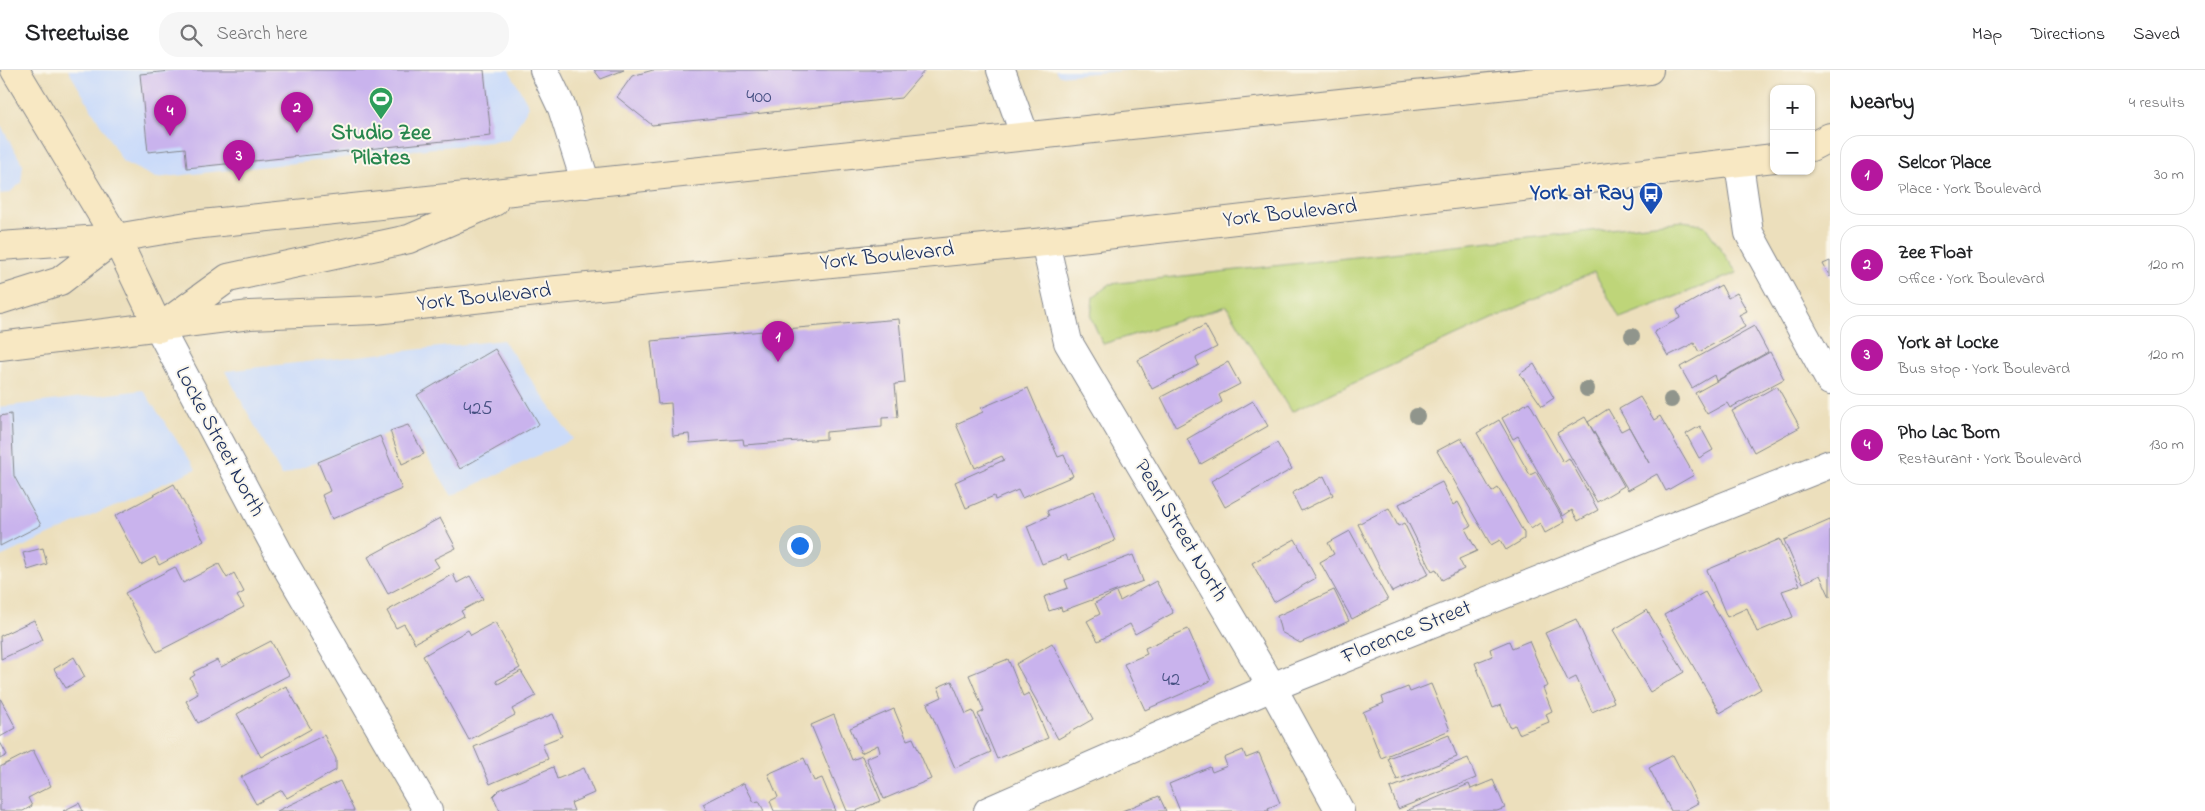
<!DOCTYPE html>
<meta charset="utf-8">
<style>
body{margin:0;font-family:"Indie Flower",sans-serif;background:#f6f6f6;color:#202124}
.controls{position:absolute;right:15px;top:15px;display:grid;overflow:hidden;border-radius:10px;box-shadow:0 1px 4px #0004}
.controls button{width:45px;height:45px;display:grid;place-items:center;padding:0;border:0;border-bottom:1px solid #e0e0e0;background:#fff;color:#202124;font:25px sans-serif}
.you{position:absolute;left:799px;top:475px;width:18px;height:18px;margin:-12px;border:4px solid #fff;border-radius:50%;background:#1a73e8;box-shadow:0 0 0 8px #1a73e833}
.badge{display:grid;place-items:center;width:32px;height:32px;border-radius:50%;background:#b5179e;color:#fff;font-size:16px;font-weight:700}
.pin{position:absolute;translate:-50% -41px;filter:drop-shadow(0 1px 2px #0008)}
.pin::after{content:'';position:absolute;top:26px;width:18px;height:15px;background:inherit;clip-path:polygon(0 0,100% 0,50% 100%)}
.list{margin:0;padding:0;list-style:none}
h2{display:flex;justify-content:space-between;align-items:center;height:65px;margin:0;padding:0 20px;font-size:21px}
h2 small{font-size:16px;font-weight:400;color:#757577}
.list li{display:grid;grid-template-columns:32px 1fr auto;gap:15px;align-items:center;box-sizing:border-box;height:80px;margin:0 10px 10px;padding:0 10px;border:1px solid #e0e0e0;border-radius:20px}
.list b{display:block;font-size:19px;white-space:nowrap}
.list p{margin:0;font-size:16px;white-space:nowrap;color:#757577}
.list em{font-size:16px;font-style:normal;color:#757577}
.icon{flex:none;width:28px;height:28px;fill:none;stroke:currentColor;stroke-width:2;stroke-linecap:round;stroke-linejoin:round}
.map{position:relative;flex:none;width:1830px;height:741px;overflow:hidden}
header{display:flex;align-items:center;gap:30px;box-sizing:border-box;height:70px;padding:0 25px;background:#fff;border-bottom:1px solid #e0e0e0}
header strong{font-size:24px}
nav{display:flex;gap:28px;margin-inline-start:auto;font-size:18px}
.search{width:350px;height:45px;background:#f6f6f6;display:flex;align-items:center;gap:12px;box-sizing:border-box;padding:0 18px;border-radius:20px;color:#757577;font-size:19px}
main{display:flex}
aside{flex:1;background:#fff}
.map>svg:first-child{display:block}
.built{fill:#cbdbf9}
.green{fill:#bed579;stroke:#6c826c}
.building{fill:#c9b3ed}
.lines{fill:none;stroke-linecap:round;stroke-linejoin:round}
.street-casing{stroke:#84878d;stroke-width:30}
.secondary-casing{stroke:#84878d;stroke-width:30}
.street{stroke:#fff;stroke-width:28}
.secondary{stroke:#f8e8c3;stroke-width:28}
.tree{fill:#90958c}
.labels{text-anchor:middle;dominant-baseline:central;stroke-width:4;stroke-linejoin:round;paint-order:stroke}
.number-label{font-size:20px;fill:#465082}
.leisure-label{font-size:22px;font-weight:bold;fill:#27864d;stroke:#fbf7ec}
.transit-label{font-size:22px;font-weight:bold;fill:#164399;stroke:#fbf7ec;text-anchor:end}
.street-label{font-size:22px;fill:#1b2f5e;stroke:#fbf7ec}
</style>
<header>
<strong>Streetwise</strong>
<div class="search"><svg class="icon" aria-label="search" viewBox="0 0 24 24"><circle cx="10" cy="10" r="6"/><path d="M15 15l6 6"/></svg>Search here</div>
<nav><a>Map</a><a>Directions</a><a>Saved</a></nav>
</header>
<main>
<div class="map">
<svg width="1830" height="741" viewBox="0 0 1830 741">
<rect width="100%" height="100%" fill="#fbf7ec"/>
<filter id="ink" filterUnits="userSpaceOnUse"><feTurbulence type="fractalNoise" baseFrequency=".02" numOctaves="2"/><feDisplacementMap in="SourceGraphic" scale="10" xChannelSelector="R" yChannelSelector="G"/><feConvolveMatrix kernelMatrix="1 2 1 2 8 2 1 2 1" color-interpolation-filters="sRGB"/></filter>
<filter id="wash" filterUnits="userSpaceOnUse"><feTurbulence type="fractalNoise" baseFrequency=".0096" numOctaves="4" result="noise"/><feDisplacementMap in="SourceGraphic" scale="20" xChannelSelector="R" yChannelSelector="G"/><feGaussianBlur stdDeviation="1.12" result="paint"/><feColorMatrix in="noise" values="0 0 0 0 0 0 0 0 0 0 0 0 0 0 0 0 0 1.4 0 .05"/><feComposite in="paint" operator="in"/></filter>
<g filter="url(#wash)">
<rect width="100%" height="100%" fill="#ecdfbc"/>
<path class="built" d="M 68,0 L 509,0 L 529,36 L 509,70 L 156,108 L 123,92 Z
M 1055,0 L 1131,0 L 1059,6 Z
M 0,54 L 23,95 L 21,113 L 9,123 L 0,124 Z
M 503,270 L 573,369 L 452,426 L 408,355 L 282,406 L 225,301 Z
M 143,320 L 196,399 L 0,487 L 0,337 Z"/>
<path class="green" d="M 1682,151 L 1696,153 L 1705,156 L 1737,203 L 1620,248 L 1594,202 L 1291,342 L 1227,236 L 1103,274 L 1091,248 L 1093,227 L 1110,214 Z"/>
<g id="blocks">
<path class="building" d="M 181,0 L 484,0 L 491,66 L 187,98 L 185,78 L 148,82 L 140,4 Z
M 594,0 L 624,0 L 601,9 Z
M 653,0 L 925,0 L 901,28 L 652,55 L 617,27 L 632,6 Z
M 1830,191 L 1830,207 L 1823,194 Z
M 1721,215 L 1728,228 L 1737,223 L 1747,241 L 1739,245 L 1745,257 L 1699,282 L 1694,273 L 1668,286 L 1654,262 L 1680,248 L 1677,240 Z
M 899,249 L 905,313 L 895,314 L 898,347 L 882,348 L 882,357 L 826,362 L 826,369 L 744,375 L 743,369 L 690,373 L 689,364 L 673,366 L 671,333 L 658,334 L 651,271 Z
M 1205,255 L 1217,277 L 1196,288 L 1199,295 L 1152,319 L 1138,290 Z
M 1754,256 L 1768,282 L 1716,311 L 1714,305 L 1692,318 L 1680,297 Z
M 495,279 L 539,354 L 460,399 L 417,325 Z
M 1770,282 L 1784,309 L 1730,338 L 1727,333 L 1707,344 L 1695,323 Z
M 1228,292 L 1240,314 L 1219,325 L 1222,332 L 1176,357 L 1161,327 Z
M 1534,294 L 1554,328 L 1542,336 L 1520,304 Z
M 1777,316 L 1800,357 L 1754,382 L 1732,341 Z
M 1028,318 L 1058,387 L 1064,385 L 1073,406 L 1022,428 L 1018,420 L 995,430 L 994,426 L 966,438 L 955,412 L 1004,390 L 1002,386 L 975,398 L 956,354 L 983,342 L 981,338 Z
M 1640,327 L 1654,350 L 1660,346 L 1694,405 L 1666,421 L 1657,404 L 1628,420 L 1588,352 L 1608,339 L 1621,361 L 1629,357 L 1649,393 L 1619,339 Z
M 1253,331 L 1268,356 L 1201,394 L 1187,369 Z
M 1529,332 L 1563,392 L 1569,388 L 1598,440 L 1578,451 L 1572,440 L 1563,446 L 1518,366 L 1513,369 L 1502,348 Z
M 11,344 L 14,406 L 41,455 L 0,476 L 0,346 Z
M 1585,347 L 1624,416 L 1597,432 L 1557,363 Z
M 1499,350 L 1530,405 L 1536,402 L 1565,452 L 1545,463 L 1540,453 L 1531,459 L 1477,363 Z
M 408,355 L 424,384 L 402,394 L 390,361 Z
M 1700,356 L 1713,380 L 1699,388 L 1686,364 Z
M 380,366 L 402,419 L 332,449 L 322,425 L 330,421 L 318,392 Z
M 1461,368 L 1492,422 L 1498,418 L 1524,463 L 1524,469 L 1506,480 L 1500,470 L 1491,475 L 1437,381 Z
M 1277,373 L 1292,399 L 1225,437 L 1211,411 Z
M 1324,406 L 1333,425 L 1301,441 L 1292,423 Z
M 1442,412 L 1453,435 L 1458,432 L 1471,456 L 1465,459 L 1477,481 L 1459,489 L 1464,499 L 1442,510 L 1436,499 L 1432,501 L 1399,434 Z
M 174,414 L 204,471 L 159,495 L 155,487 L 141,495 L 115,446 Z
M 1094,421 L 1115,471 L 1068,490 L 1066,485 L 1042,494 L 1027,456 L 1049,446 L 1047,441 Z
M 1389,438 L 1398,456 L 1404,453 L 1429,504 L 1392,522 L 1358,454 Z
M 440,448 L 456,478 L 434,489 L 439,497 L 388,524 L 368,487 Z
M 1830,450 L 1830,527 L 1820,505 L 1803,513 L 1784,470 Z
M 1350,461 L 1388,530 L 1352,549 L 1320,492 L 1334,484 L 1328,473 Z
M 1295,469 L 1316,508 L 1274,532 L 1252,493 Z
M 1780,469 L 1800,515 L 1782,521 L 1793,547 L 1757,562 L 1747,538 L 1727,547 L 1707,500 Z
M 43,478 L 47,494 L 28,500 L 23,483 Z
M 1133,485 L 1143,511 L 1062,541 L 1061,537 L 1049,541 L 1044,527 L 1068,518 L 1065,510 Z
M 219,494 L 227,508 L 234,503 L 244,522 L 237,526 L 244,537 L 157,582 L 125,523 L 175,497 L 183,513 Z
M 453,504 L 457,513 L 470,506 L 483,529 L 461,541 L 464,546 L 415,573 L 404,554 L 396,558 L 387,541 Z
M 1156,511 L 1173,543 L 1135,564 L 1130,554 L 1098,571 L 1087,551 L 1100,544 L 1095,533 L 1116,522 L 1120,531 Z
M 1334,520 L 1349,551 L 1300,573 L 1281,562 L 1277,546 Z
M 1705,522 L 1761,619 L 1720,643 L 1664,545 Z
M 1647,540 L 1684,602 L 1650,622 L 1613,560 Z
M 1576,549 L 1614,632 L 1592,642 L 1576,607 L 1568,611 L 1545,563 Z
M 34,550 L 43,570 L 1,589 L 0,566 Z
M 495,552 L 520,598 L 496,611 L 498,614 L 521,601 L 536,626 L 512,639 L 515,645 L 469,670 L 423,586 L 468,560 L 471,565 Z
M 1188,559 L 1211,611 L 1145,640 L 1124,594 L 1147,584 L 1145,578 Z
M 271,571 L 289,605 L 198,653 L 186,631 L 198,624 L 190,608 L 195,605 L 193,602 L 217,590 L 221,597 Z
M 1509,571 L 1512,578 L 1529,571 L 1548,616 L 1543,618 L 1552,641 L 1546,644 L 1549,652 L 1519,664 L 1515,655 L 1510,657 L 1501,635 L 1493,638 L 1475,593 L 1492,586 L 1490,579 Z
M 1052,573 L 1093,649 L 1058,669 L 1016,594 Z
M 74,587 L 85,607 L 66,618 L 54,599 Z
M 1008,589 L 1023,626 L 1029,623 L 1048,668 L 997,689 L 978,644 L 984,641 L 969,605 Z
M 952,611 L 966,644 L 973,641 L 991,682 L 955,698 L 927,634 L 942,627 L 938,617 Z
M 1431,614 L 1450,660 L 1381,688 L 1363,642 L 1384,633 L 1382,627 L 1408,617 L 1410,622 Z
M 286,616 L 311,659 L 261,687 L 237,644 Z
M 0,628 L 16,658 L 0,667 Z
M 894,639 L 907,670 L 913,668 L 931,709 L 884,729 L 866,688 L 880,682 L 878,675 L 861,683 L 850,658 Z
M 553,644 L 562,666 L 542,674 L 548,689 L 490,714 L 474,677 Z
M 834,645 L 852,690 L 862,686 L 881,731 L 856,741 L 847,741 L 811,655 Z
M 324,665 L 336,689 L 336,700 L 287,728 L 282,720 L 256,734 L 241,707 Z
M 1449,665 L 1457,687 L 1397,710 L 1388,688 Z
M 0,672 L 7,685 L 0,689 Z
M 33,680 L 51,716 L 28,728 L 32,736 L 23,741 L 0,741 L 0,697 Z
M 1243,680 L 1246,688 L 1259,683 L 1280,733 L 1268,738 L 1269,741 L 1180,741 L 1169,714 L 1210,697 L 1212,702 L 1227,696 L 1224,688 Z
M 1673,685 L 1698,733 L 1683,741 L 1671,741 L 1649,698 Z
M 804,688 L 814,711 L 822,708 L 836,741 L 774,741 L 770,731 L 778,727 L 768,704 Z
M 1468,688 L 1476,708 L 1398,739 L 1390,718 Z
M 553,697 L 557,709 L 584,698 L 594,723 L 571,733 L 574,741 L 500,741 L 493,726 L 499,720 Z
M 1493,710 L 1505,738 L 1497,741 L 1406,741 L 1469,714 L 1471,719 Z
M 340,711 L 354,741 L 277,741 Z
M 744,713 L 754,732 L 759,731 L 764,741 L 707,741 L 703,734 Z
M 1159,726 L 1166,741 L 1122,741 Z
M 79,733 L 83,741 L 63,741 Z"/>
</g>
</g>
<g filter="url(#ink)">
<use href="#blocks" fill-opacity="0" stroke="#84878d" stroke-width="1"/>
<g class="lines">
<defs>
<path id="street" d="M 544,0 L 562,38 L 586,114
M 1001,0 L 1025,66
M 1739,94 L 1749,163 L 1830,311
M 1045,172 L 1068,272 L 1272,617 L 1340,741
M 159,258 L 283,491 L 428,741
M 988,741 L 1272,617 L 1830,394"/>
<path id="secondary" d="M 15,0 L 116,168 L 159,258
M 1811,77 L 1830,67
M 0,176 L 116,168 L 193,155 L 1649,0
M 0,230 L 60,211 L 116,168
M 162,256 L 228,208 L 409,169 L 494,132
M 0,276 L 250,245 L 375,240 L 537,222 L 1045,172 L 1774,88"/>
</defs>
<use href="#street" class="street-casing"/>
<use href="#secondary" class="secondary-casing"/>
<use href="#street" class="street"/>
<use href="#secondary" class="secondary"/>
</g>
<g class="tree">
<circle cx="1632" cy="266" r="8"/>
<circle cx="1587" cy="319" r="8"/>
<circle cx="1671" cy="330" r="8"/>
<circle cx="1417" cy="346" r="8"/>
</g>
</g>
<defs>
<symbol id="stadium-pin" viewBox="-11 -11 22 30"><path d="M0 17L-7.5 6A9.5 9.5 0 1 1 7.5 6Z" fill="#2e9e5b" stroke="#fbf7ec"/><path d="M0-5a6.5 5 0 1 0 0 10a6.5 5 0 1 0 0-10ZM-3.5-1.8h7v3.6h-7Z" fill="#fff"/></symbol>
<symbol id="bus-pin" viewBox="-11 -11 22 30"><path d="M0 17L-7.5 6A9.5 9.5 0 1 1 7.5 6Z" fill="#1a4fb4" stroke="#fbf7ec"/><path d="M-5-6H5V4H4V6H2V4H-2V6H-4V4H-5ZM-3.5-4V0h7V-4ZM-3.5 1.2v1.5H-2V1.2ZM2 1.2v1.5H3.5V1.2Z" fill="#fff"/></symbol>
</defs>
<g fill-rule="evenodd">
<use href="#stadium-pin" x="367" y="15" width="28" height="38"/>
<use href="#bus-pin" x="1637" y="110" width="28" height="38"/>
</g>
<g class="labels">
<g class="number-label">
<text x="759" y="27">400</text>
<text x="478" y="339">425</text>
<text x="1171" y="610">42</text>
</g>
<g class="leisure-label">
<text x="381" y="64">Studio Zee<tspan x="381" dy="25">Pilates</tspan></text>
</g>
<g class="transit-label">
<text x="1634" y="124">York at Ray</text>
</g>
<g class="street-label">
<text transform="translate(1290 144) rotate(-6)">York Boulevard</text>
<text transform="translate(887 187) rotate(-6)">York Boulevard</text>
<text transform="translate(484 228) rotate(-6)">York Boulevard</text>
<text transform="translate(219 372) rotate(62)">Locke Street North</text>
<text transform="translate(1180 461) rotate(59)">Pearl Street North</text>
<text transform="translate(1407 563) rotate(-22)">Florence Street</text>
</g>
</g>
</svg>
<div class="controls">
<button>+</button>
<button>−</button>
</div>
<div class="you"></div>
<div class="pin badge" style="left:778px;top:292px">1</div>
<div class="pin badge" style="left:297px;top:63px">2</div>
<div class="pin badge" style="left:239px;top:111px">3</div>
<div class="pin badge" style="left:170px;top:66px">4</div>
</div>
<aside>
<h2>Nearby<small>4 results</small></h2>
<ul class="list">
<li><span class="badge">1</span><div><b>Selcor Place</b><p>Place · York Boulevard</p></div><em>30 m</em></li>
<li><span class="badge">2</span><div><b>Zee Float</b><p>Office · York Boulevard</p></div><em>120 m</em></li>
<li><span class="badge">3</span><div><b>York at Locke</b><p>Bus stop · York Boulevard</p></div><em>120 m</em></li>
<li><span class="badge">4</span><div><b>Pho Lac Born</b><p>Restaurant · York Boulevard</p></div><em>130 m</em></li>
</ul>
</aside>
</main>
